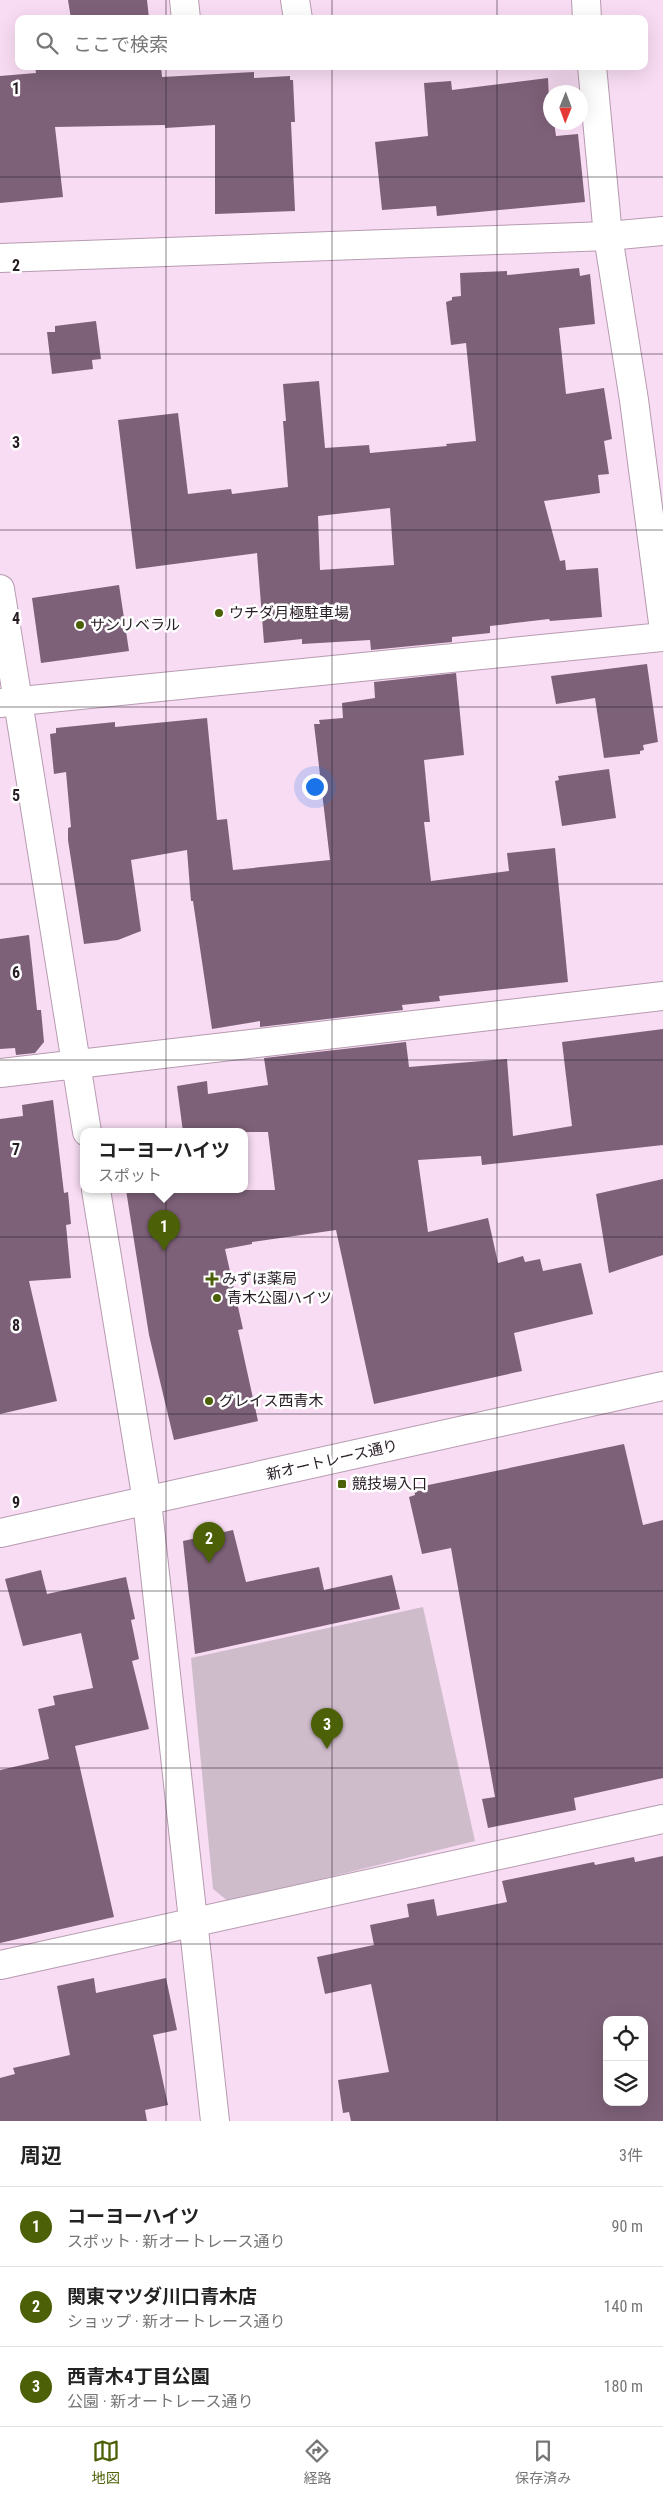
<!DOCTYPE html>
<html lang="ja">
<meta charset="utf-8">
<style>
body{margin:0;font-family:"Roboto Condensed","Noto Sans JP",sans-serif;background:#f2f2f2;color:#222}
.controls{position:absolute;right:15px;bottom:15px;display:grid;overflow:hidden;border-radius:10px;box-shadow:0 5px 20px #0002}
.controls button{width:45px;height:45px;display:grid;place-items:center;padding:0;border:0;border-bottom:1px solid #e0e0e0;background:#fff;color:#222;font:25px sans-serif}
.compass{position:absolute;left:543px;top:85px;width:45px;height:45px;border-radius:50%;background:#fff;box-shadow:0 5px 20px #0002;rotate:181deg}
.you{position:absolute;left:314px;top:786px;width:18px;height:18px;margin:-12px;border:4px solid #fff;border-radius:50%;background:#1a73e8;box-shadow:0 0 0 8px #1a73e833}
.badge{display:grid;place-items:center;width:32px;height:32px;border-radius:50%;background:#4c6008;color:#fff;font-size:16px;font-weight:700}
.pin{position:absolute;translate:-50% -41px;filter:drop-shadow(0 1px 2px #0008)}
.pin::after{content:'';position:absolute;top:26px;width:18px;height:15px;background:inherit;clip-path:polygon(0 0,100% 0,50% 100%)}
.popup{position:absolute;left:80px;top:1128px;width:168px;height:65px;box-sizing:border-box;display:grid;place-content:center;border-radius:10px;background:#fff;filter:drop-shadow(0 1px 4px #0005);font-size:16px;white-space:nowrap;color:#767676}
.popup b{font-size:19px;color:#222}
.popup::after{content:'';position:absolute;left:50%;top:100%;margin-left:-10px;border:10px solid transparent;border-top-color:#fff}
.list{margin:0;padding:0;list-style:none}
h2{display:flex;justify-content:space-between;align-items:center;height:65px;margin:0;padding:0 20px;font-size:21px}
h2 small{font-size:16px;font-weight:400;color:#767676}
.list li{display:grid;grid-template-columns:32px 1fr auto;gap:15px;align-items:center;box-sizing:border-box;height:80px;padding:0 20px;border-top:1px solid #e0e0e0}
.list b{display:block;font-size:19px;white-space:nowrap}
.list p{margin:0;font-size:16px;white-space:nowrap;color:#767676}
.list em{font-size:16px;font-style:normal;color:#767676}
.icon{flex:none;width:28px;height:28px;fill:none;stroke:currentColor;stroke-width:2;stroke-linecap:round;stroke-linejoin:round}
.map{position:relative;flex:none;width:663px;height:2121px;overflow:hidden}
.search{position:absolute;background:#fff;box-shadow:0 5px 20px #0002;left:15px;right:15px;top:15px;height:55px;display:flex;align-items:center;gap:12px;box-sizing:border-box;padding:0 18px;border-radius:10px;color:#767676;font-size:19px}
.sheet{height:305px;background:#fff}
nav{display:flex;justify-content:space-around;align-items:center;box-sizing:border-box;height:70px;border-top:1px solid #e0e0e0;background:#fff;font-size:14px;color:#767676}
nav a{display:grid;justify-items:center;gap:2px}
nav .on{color:#4c6008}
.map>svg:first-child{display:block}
.green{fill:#cfbccb}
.building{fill:#7d6178;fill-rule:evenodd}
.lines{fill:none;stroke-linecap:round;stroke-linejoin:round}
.street-casing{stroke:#b69bb0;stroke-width:30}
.secondary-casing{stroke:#b69bb0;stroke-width:30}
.street{stroke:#fff;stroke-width:28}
.secondary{stroke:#fff;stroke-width:28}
.grid{fill:none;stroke:#271d25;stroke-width:1;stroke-opacity:0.55}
.poi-dot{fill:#4c6008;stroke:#fff;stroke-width:2}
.labels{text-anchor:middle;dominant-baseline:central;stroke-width:5;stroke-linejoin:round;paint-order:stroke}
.poi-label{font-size:15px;fill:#271d25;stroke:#fff;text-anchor:start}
.street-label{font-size:15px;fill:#271d25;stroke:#fff}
.grid-label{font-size:16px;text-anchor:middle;font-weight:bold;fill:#271d25;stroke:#fff;stroke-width:5;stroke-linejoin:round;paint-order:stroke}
</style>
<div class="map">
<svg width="663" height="2121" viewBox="0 0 663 2121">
<rect width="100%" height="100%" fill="#f8dcf3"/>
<path class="green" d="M 423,1607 L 475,1841 L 229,1902 L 213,1889 L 191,1658 Z"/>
<path class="building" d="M 68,0 L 147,0 L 149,18 L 158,19 L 71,19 Z
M 35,66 L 161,66 L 162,77 L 254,72 L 254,78 L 290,76 L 290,80 L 293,80 L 295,122 L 291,122 L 295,211 L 215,214 L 215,125 L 165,128 L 165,125 L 55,127 L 63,197 L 0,203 L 0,76 L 36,73 Z
M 548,78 L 550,122 L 554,122 L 556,136 L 578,134 L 585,202 L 437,216 L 436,206 L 382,210 L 375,142 L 428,136 L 424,83 L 451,81 L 452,90 Z
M 579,268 L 580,276 L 590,274 L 595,324 L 559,328 L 566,394 L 604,388 L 612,439 L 604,441 L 609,474 L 598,475 L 600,493 L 544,501 L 560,561 L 565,560 L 566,570 L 598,568 L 602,617 L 550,621 L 549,619 L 490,626 L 490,633 L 452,637 L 452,642 L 371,650 L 370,640 L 302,644 L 302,639 L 264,643 L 257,553 L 136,569 L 118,420 L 178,413 L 188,494 L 231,489 L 232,494 L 288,487 L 283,421 L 286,421 L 283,384 L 319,381 L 325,448 L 369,445 L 370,453 L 447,446 L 446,444 L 476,441 L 466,343 L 451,345 L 446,302 L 452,300 L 452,297 L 461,296 L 460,273 L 507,271 L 507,275 ZM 390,508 L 394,565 L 320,570 L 318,516 Z
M 96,321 L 101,359 L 92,360 L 93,369 L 52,374 L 47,332 L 55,332 L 55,326 Z
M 119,585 L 129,651 L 41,663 L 32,598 Z
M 647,664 L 658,742 L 643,745 L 644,750 L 640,751 L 640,754 L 604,758 L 595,698 L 556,704 L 551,676 Z
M 456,673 L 464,755 L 424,760 L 430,822 L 424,822 L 431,881 L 509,871 L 507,853 L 555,848 L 568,982 L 439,996 L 440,1001 L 402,1005 L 403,1010 L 260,1027 L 260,1021 L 212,1029 L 193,901 L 191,901 L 187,850 L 131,860 L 141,931 L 118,940 L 84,944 L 68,840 L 68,828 L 71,827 L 66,772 L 54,774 L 50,734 L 56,733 L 56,728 L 115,722 L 115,727 L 207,718 L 217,820 L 227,819 L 233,870 L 330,860 L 314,724 L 320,724 L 319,720 L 343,718 L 342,703 L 375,698 L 374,682 Z
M 609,769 L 616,818 L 562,826 L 555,781 L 559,780 L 558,776 Z
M 29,935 L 37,1010 L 41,1010 L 44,1042 L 35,1053 L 16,1055 L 15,1048 L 0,1049 L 0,939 Z
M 663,1029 L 663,1145 L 482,1165 L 481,1156 L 418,1160 L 428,1232 L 488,1218 L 498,1263 L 523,1256 L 525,1262 L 540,1259 L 543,1271 L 581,1263 L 593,1314 L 514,1333 L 522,1371 L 374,1404 L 336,1230 L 252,1242 L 252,1244 L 225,1249 L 243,1329 L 238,1330 L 258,1421 L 174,1440 L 149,1335 L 126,1190 L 275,1190 L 268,1132 L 183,1132 L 177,1086 L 207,1081 L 208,1094 L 268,1085 L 264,1058 L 406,1042 L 409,1067 L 507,1059 L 513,1136 L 572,1126 L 562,1042 Z
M 53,1100 L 64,1193 L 68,1192 L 71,1224 L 66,1225 L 71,1278 L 29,1281 L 57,1401 L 0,1414 L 0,1119 L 23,1116 L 22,1105 Z
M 663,1179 L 663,1255 L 609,1273 L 596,1194 Z
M 624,1444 L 643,1525 L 663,1520 L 663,1778 L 574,1798 L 576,1810 L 488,1828 L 482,1799 L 495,1797 L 451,1548 L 422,1554 L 409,1497 L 415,1495 L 414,1488 Z
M 233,1530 L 246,1582 L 319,1567 L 324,1590 L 392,1575 L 400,1609 L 195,1654 L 183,1541 Z
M 41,1570 L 47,1594 L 126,1577 L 135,1619 L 131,1620 L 139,1659 L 132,1661 L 149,1729 L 75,1746 L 114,1917 L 0,1943 L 0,1770 L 49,1759 L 38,1709 L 55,1705 L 53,1696 L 93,1688 L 81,1633 L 23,1646 L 5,1579 Z
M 663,1856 L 663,2121 L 351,2121 L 349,2112 L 343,2113 L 338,2080 L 389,2072 L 371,1984 L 325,1994 L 317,1957 L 374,1945 L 370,1925 L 409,1917 L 407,1904 L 434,1899 L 437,1916 L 507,1902 L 502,1881 L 594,1862 L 595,1865 L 634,1857 L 635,1862 ZM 607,2020 L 644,2020 L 644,2102 L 607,2102 Z
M 94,1978 L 96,1993 L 166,1978 L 177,2030 L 153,2035 L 168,2105 L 145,2110 L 147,2121 L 0,2121 L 0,2078 L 15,2074 L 13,2068 L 70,2055 L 57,1986 Z"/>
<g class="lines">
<defs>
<path id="street" d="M 184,0 L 186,19
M 295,0 L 298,19
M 586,0 L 587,19
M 592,66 L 608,236 L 634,400 L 663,623
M 0,703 L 663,637
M 0,1073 L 663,996
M 0,1965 L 663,1819"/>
<path id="secondary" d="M 0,258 L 608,236 L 663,231
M 0,589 L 87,1132
M 96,1190 L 147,1501 L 215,2121
M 0,1533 L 663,1386"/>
</defs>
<use href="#street" class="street-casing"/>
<use href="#secondary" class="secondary-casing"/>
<use href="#street" class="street"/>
<use href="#secondary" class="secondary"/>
</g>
<path class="grid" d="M 166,0 L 166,19M 332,0 L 332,19M 497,0 L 497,19M 166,66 L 166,2121M 332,66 L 332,2121M 497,66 L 497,2121M 0,177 L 663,177M 0,354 L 663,354M 0,530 L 663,530M 0,707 L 663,707M 0,884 L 663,884M 0,1060 L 663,1060M 0,1237 L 663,1237M 0,1414 L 663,1414M 0,1591 L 663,1591M 0,1768 L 663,1768M 0,1944 L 663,1944"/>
<g class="poi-dot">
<circle cx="219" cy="613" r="5"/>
<circle cx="80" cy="625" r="5"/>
<path d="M209.5 1271.5h5v5h5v5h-5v5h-5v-5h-5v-5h5z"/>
<circle cx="217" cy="1298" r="5"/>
<circle cx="209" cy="1401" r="5"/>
<rect x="337" y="1479" width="10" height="10" rx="2.5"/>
</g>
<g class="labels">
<g class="poi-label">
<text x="229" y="613">ウチダ月極駐車場</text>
<text x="90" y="625">サンリベラル</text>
<text x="222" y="1279">みずほ薬局</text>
<text x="227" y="1298">青木公園ハイツ</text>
<text x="219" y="1401">グレイス西青木</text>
<text x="352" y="1484">競技場入口</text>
</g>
<g class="street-label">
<text transform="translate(332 1460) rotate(-13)">新オートレース通り</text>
</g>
</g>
<g class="grid-label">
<text x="16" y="94">1</text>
<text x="16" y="271">2</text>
<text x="16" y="448">3</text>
<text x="16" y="624">4</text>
<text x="16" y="801">5</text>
<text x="16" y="978">6</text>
<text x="16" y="1155">7</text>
<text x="16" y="1331">8</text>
<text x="16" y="1508">9</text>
</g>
</svg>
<div class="controls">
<button><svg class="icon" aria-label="locate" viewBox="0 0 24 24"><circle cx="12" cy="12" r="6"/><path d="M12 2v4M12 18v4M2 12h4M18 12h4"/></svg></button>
<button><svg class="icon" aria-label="layers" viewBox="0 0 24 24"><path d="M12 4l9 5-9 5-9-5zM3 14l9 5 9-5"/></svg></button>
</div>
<svg class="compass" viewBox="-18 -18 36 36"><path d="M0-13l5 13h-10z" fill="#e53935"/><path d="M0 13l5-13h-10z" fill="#767676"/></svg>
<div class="you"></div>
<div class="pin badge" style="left:164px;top:1251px">1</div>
<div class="popup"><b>コーヨーハイツ</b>スポット</div>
<div class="pin badge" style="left:209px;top:1563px">2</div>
<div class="pin badge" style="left:327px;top:1749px">3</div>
<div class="search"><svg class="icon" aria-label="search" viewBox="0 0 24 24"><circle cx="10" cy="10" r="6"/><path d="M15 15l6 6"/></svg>ここで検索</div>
</div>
<section class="sheet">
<h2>周辺<small>3件</small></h2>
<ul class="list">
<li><span class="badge">1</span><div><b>コーヨーハイツ</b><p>スポット · 新オートレース通り</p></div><em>90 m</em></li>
<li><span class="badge">2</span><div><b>関東マツダ川口青木店</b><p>ショップ · 新オートレース通り</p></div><em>140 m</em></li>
<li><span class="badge">3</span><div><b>西青木4丁目公園</b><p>公園 · 新オートレース通り</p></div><em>180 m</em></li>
</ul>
</section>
<nav>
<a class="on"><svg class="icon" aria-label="map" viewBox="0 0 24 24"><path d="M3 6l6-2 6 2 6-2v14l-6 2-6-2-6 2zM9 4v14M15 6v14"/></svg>地図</a>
<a><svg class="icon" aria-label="directions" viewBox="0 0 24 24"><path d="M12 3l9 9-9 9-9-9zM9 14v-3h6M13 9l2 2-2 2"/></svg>経路</a>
<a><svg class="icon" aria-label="saved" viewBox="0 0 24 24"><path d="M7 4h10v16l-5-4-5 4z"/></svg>保存済み</a>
</nav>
